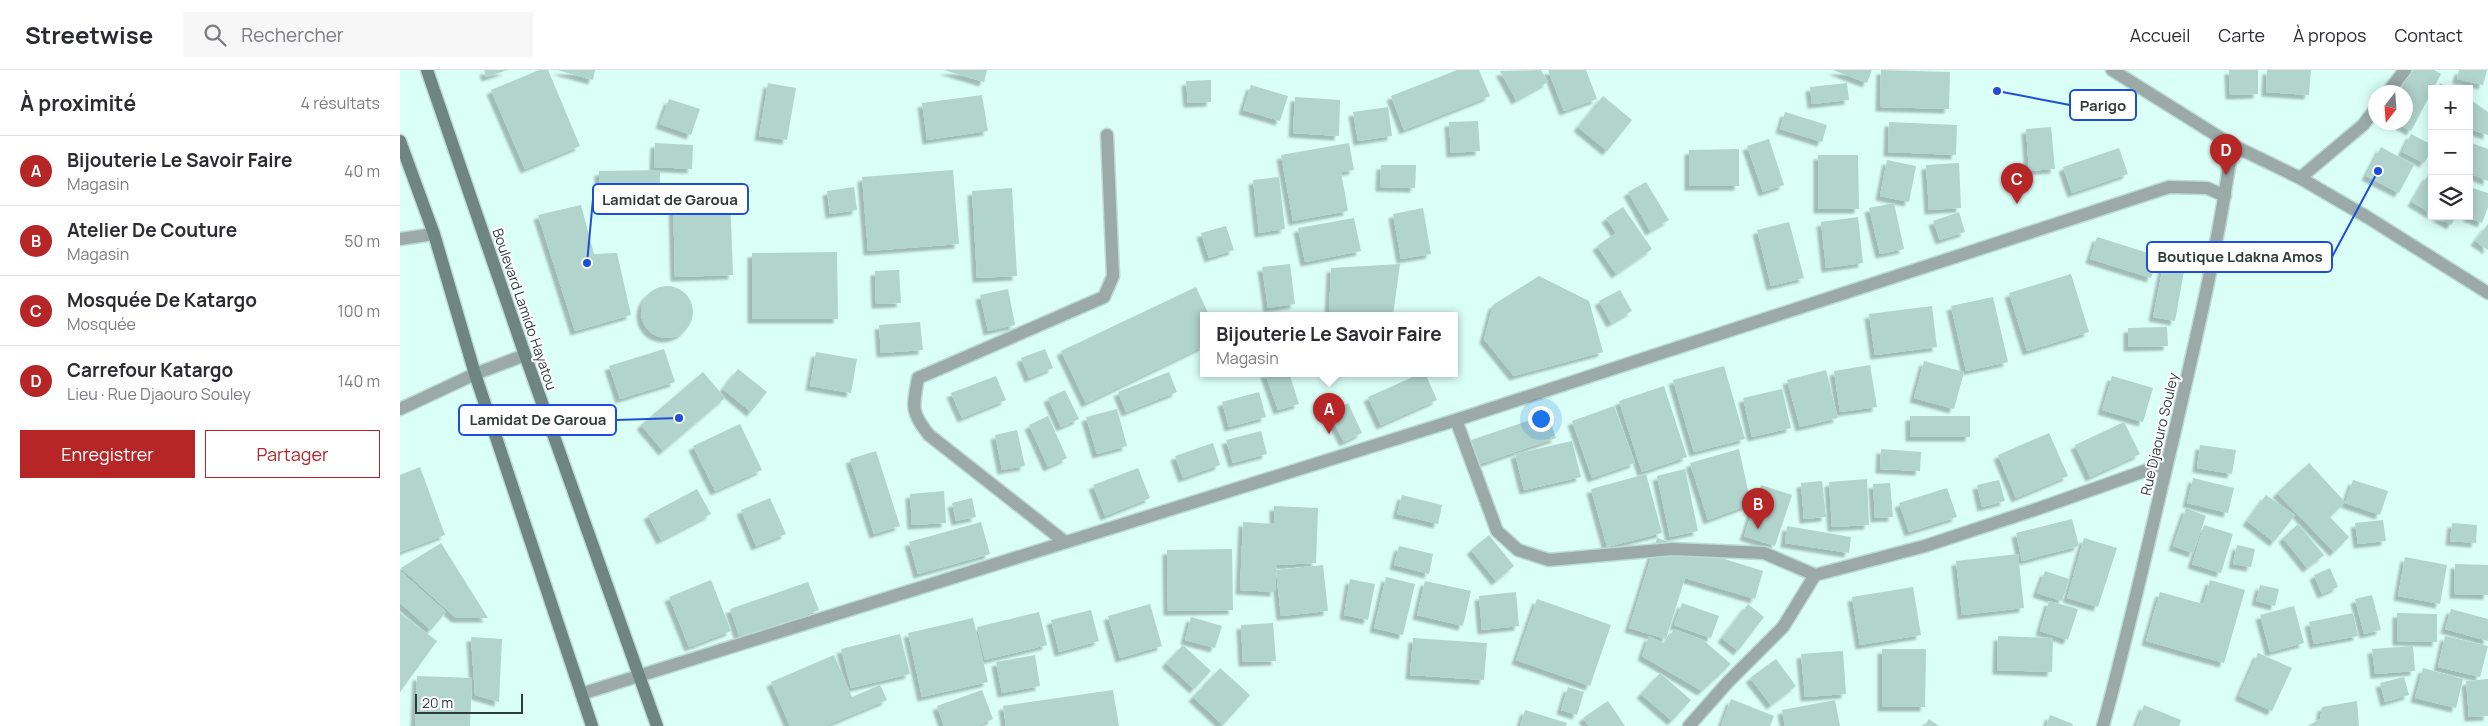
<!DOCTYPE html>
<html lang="fr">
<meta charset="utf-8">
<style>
body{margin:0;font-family:Manrope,sans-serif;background:#f7f7f7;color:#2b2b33}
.controls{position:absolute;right:15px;top:15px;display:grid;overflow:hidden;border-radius:0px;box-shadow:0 2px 12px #0003}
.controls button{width:45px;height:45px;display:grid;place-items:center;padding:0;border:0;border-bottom:1px solid #e1e1e2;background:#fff;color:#2b2b33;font:25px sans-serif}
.compass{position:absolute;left:1968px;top:15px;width:45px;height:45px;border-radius:50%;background:#fff;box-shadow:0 2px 12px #0003;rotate:197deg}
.scale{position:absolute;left:15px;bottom:12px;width:108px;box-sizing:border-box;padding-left:5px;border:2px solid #2f3d3a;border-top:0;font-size:14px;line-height:18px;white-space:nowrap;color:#2f3d3a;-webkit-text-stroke:4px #fff;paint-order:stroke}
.you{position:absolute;left:1140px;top:348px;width:18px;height:18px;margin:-12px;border:4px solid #fff;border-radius:50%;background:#1a73e8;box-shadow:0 0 0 8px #1a73e833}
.badge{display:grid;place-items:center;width:32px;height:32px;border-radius:50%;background:#b62627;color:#fff;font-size:16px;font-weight:700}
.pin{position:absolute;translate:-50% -41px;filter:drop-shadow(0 1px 2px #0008)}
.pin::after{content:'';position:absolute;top:26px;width:18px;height:15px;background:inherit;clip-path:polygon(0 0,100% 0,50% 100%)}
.popup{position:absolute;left:800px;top:242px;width:258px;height:65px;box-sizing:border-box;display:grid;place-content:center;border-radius:0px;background:#fff;filter:drop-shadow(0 1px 4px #0005);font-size:16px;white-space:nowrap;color:#7c7c81}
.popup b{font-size:19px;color:#2b2b33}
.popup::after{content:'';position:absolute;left:50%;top:100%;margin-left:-10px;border:10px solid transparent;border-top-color:#fff}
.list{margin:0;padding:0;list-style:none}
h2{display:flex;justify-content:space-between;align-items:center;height:65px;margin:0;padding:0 20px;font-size:21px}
h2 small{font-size:16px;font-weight:400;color:#7c7c81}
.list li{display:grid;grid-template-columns:32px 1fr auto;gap:15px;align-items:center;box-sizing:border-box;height:70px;padding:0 20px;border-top:1px solid #e1e1e2}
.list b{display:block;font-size:19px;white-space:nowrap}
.list p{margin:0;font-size:16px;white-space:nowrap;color:#7c7c81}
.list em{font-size:16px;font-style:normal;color:#7c7c81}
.actions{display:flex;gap:10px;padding:15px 20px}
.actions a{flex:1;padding:11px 0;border:1px solid #b62627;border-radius:0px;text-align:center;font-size:18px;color:#b62627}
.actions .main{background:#b62627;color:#fff}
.icon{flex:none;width:28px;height:28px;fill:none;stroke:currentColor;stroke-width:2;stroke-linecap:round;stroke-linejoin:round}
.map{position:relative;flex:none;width:2088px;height:656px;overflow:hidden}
header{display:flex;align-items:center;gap:30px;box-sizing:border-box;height:70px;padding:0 25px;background:#fff;border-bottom:1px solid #e1e1e2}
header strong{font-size:24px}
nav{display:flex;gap:28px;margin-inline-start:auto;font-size:18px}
.search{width:350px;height:45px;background:#f7f7f7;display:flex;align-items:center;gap:12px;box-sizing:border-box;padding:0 18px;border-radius:0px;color:#7c7c81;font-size:19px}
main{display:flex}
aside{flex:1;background:#fff}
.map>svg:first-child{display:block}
.building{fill:#b1d4cc;filter:url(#shadow)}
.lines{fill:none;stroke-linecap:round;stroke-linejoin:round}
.service-casing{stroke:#bbdcd5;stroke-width:15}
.minor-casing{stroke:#bbdcd5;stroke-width:15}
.secondary-casing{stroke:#bbdcd5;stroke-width:15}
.service{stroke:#9baaa7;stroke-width:12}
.minor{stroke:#9baaa7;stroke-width:12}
.secondary{stroke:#6f8581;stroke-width:12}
.labels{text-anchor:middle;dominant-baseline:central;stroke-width:4;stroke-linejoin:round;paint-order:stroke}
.street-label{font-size:14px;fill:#2f3d3a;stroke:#fff}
.leader{fill:none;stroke:#1d4ed8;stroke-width:2}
.callout-dot{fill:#1d4ed8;stroke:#fff;stroke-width:2}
.callout{fill:#fff;stroke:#1d4ed8;stroke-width:2}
.callout-label{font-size:15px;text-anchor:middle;font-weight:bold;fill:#2f3d3a}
</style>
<header>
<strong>Streetwise</strong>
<div class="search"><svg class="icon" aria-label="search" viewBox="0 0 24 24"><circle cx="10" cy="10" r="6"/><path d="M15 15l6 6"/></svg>Rechercher</div>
<nav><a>Accueil</a><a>Carte</a><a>À propos</a><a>Contact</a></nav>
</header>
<main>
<aside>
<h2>À proximité<small>4 résultats</small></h2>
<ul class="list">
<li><span class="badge">A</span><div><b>Bijouterie Le Savoir Faire</b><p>Magasin</p></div><em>40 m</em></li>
<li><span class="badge">B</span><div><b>Atelier De Couture</b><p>Magasin</p></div><em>50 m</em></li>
<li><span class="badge">C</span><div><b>Mosquée De Katargo</b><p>Mosquée</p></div><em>100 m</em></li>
<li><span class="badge">D</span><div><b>Carrefour Katargo</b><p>Lieu · Rue Djaouro Souley</p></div><em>140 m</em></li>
</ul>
<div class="actions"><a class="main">Enregistrer</a><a>Partager</a></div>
</aside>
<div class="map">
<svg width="2088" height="656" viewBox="0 0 2088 656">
<defs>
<filter id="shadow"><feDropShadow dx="-4.5" dy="4.5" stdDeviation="1" flood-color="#0004"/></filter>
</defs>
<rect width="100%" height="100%" fill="#dafff7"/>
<path class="building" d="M 84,0 L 108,0 L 86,7 Z
M 139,0 L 148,0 L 180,76 L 125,99 L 91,20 Z
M 157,0 L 195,0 L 193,10 Z
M 544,0 L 587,0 L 584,12 Z
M 1057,0 L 1079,0 L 1090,26 L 1004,60 L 991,26 Z
M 1141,0 L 1148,12 L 1116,30 L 1100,1 Z
M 1148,0 L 1186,0 L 1197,29 L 1164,41 Z
M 1433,0 L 1472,0 L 1467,13 Z
M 1481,0 L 1550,2 L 1549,39 L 1480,37 Z
M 1829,0 L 1858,0 L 1858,24 L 1830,25 Z
M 1867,0 L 1911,0 L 1909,25 L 1866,22 Z
M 2013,0 L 2034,0 L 2041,4 L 2011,61 L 1995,52 L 2006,52 L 2006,22 L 2002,22 Z
M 2059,0 L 2087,0 L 2083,15 L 2057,9 Z
M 811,10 L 811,32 L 788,33 L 786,11 Z
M 368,13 L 396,18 L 387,70 L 359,66 Z
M 1447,13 L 1449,30 L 1412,34 L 1410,17 Z
M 2040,13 L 2051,19 L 2038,19 Z
M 851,15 L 888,26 L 880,51 L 843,40 Z
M 582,25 L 588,61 L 527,70 L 522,33 Z
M 1203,26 L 1232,50 L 1207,81 L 1178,57 Z
M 895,27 L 940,30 L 939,66 L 893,63 Z
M 269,29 L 300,39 L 291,65 L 260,54 Z
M 2069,29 L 2088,42 L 2088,65 L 2069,59 Z
M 988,37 L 992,66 L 958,71 L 953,42 Z
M 1385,42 L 1427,55 L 1422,72 L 1380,59 Z
M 1078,51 L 1080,81 L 1051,83 L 1049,52 Z
M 1489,52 L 1557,55 L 1556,85 L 1488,82 Z
M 1651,57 L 1655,99 L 1629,101 L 1626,59 Z
M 2011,64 L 2032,75 L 2032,80 L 2024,93 L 2002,82 Z
M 1369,69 L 1384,115 L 1363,122 L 1347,76 Z
M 2069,72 L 2088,79 L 2088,111 L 2069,103 Z
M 255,73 L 293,75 L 292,99 L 254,97 Z
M 949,73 L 954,100 L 941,102 L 948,141 L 893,151 L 881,85 Z
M 1981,77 L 2014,95 L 1999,123 L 1966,106 Z
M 1719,78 L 1728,104 L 1672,123 L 1663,97 Z
M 1339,79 L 1339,116 L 1289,116 L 1289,80 Z
M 1418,85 L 1458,85 L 1459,139 L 1418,139 Z
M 1487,90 L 1516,96 L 1509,132 L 1480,126 Z
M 1559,93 L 1561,138 L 1529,140 L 1526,95 Z
M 981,95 L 1016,95 L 1015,118 L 980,117 Z
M 260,100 L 260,126 L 199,125 L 199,101 Z
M 553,100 L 559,174 L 468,181 L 462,107 Z
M 2028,105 L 2032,107 L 2032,144 L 2012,132 Z
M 879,107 L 885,159 L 859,163 L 853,110 Z
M 1246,112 L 1269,150 L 1250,161 L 1228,122 Z
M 454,117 L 457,140 L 430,144 L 427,121 Z
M 612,118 L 617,206 L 577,208 L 572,121 Z
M 2072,118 L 2088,123 L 2088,137 L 2082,153 L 2066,146 L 2069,146 L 2069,126 Z
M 330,126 L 333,205 L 275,207 L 273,128 Z
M 1494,133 L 1504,179 L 1480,184 L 1469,138 Z
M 181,135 L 194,184 L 217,183 L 231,245 L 175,261 L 138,145 Z
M 1223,137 L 1252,179 L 1216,204 L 1197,176 L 1216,163 L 1206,148 Z
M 1023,138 L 1031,184 L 1001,189 L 993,144 Z
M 1559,142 L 1565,162 L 1540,170 L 1533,151 Z
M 2036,146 L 2056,146 L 2051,155 Z
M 1458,147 L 1463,193 L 1426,198 L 1421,152 Z
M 954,148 L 961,181 L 905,192 L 898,158 Z
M 1389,152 L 1404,208 L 1371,216 L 1357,160 Z
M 2088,154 L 2088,180 L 2075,171 Z
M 826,156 L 834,180 L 809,188 L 801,163 Z
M 1697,167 L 1758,186 L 1751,208 L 1690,189 Z
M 437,182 L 438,249 L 352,249 L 352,183 Z
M 890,194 L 895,234 L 868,238 L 862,197 Z
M 1000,194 L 993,245 L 929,245 L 931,198 Z
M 1763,197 L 1784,201 L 1775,251 L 1753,247 Z
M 499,200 L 501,233 L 476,234 L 475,201 Z
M 1671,204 L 1689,262 L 1627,281 L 1609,223 Z
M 1139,206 L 1189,231 L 1203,282 L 1114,306 L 1084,269 L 1093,235 Z
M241 242a26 26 0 1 1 52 0a26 26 0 1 1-52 0Z
M 796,217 L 809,245 L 804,245 L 804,276 L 686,333 L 661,281 Z
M 608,219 L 615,255 L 588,261 L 580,225 Z
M 1220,220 L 1232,241 L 1211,253 L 1199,231 Z
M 1593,227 L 1608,292 L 1566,301 L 1551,236 Z
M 1532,236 L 1537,277 L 1475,285 L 1469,244 Z
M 520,252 L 523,280 L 481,283 L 479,255 Z
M 1767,257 L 1768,276 L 1728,277 L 1728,258 Z
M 264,279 L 275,312 L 220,329 L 209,296 Z
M 645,279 L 653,298 L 629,308 L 621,288 Z
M 416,282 L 457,289 L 451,323 L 410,316 Z
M 1524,291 L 1564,302 L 1554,339 L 1514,328 Z
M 1470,295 L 1477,337 L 1440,342 L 1434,301 Z
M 1324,296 L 1345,369 L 1294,382 L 1273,310 Z
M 338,299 L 367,322 L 351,342 L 323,319 Z
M 1426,300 L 1438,348 L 1400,357 L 1387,310 Z
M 303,302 L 325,328 L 263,381 L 241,355 Z
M 769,302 L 777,322 L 726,342 L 718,322 Z
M 865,303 L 889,303 L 899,334 L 878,340 Z
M 1022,303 L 1025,303 L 1037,330 L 981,355 L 968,327 Z
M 596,306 L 606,330 L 562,348 L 551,323 Z
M 1712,306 L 1753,318 L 1743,352 L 1702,340 Z
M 1264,316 L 1287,387 L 1242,402 L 1219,331 Z
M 1382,319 L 1391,358 L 1352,367 L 1343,328 Z
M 665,320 L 679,349 L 661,357 L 648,328 Z
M 859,322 L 866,347 L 829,357 L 822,332 Z
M 948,333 L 962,363 L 944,372 L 929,343 Z
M 1214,336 L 1235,393 L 1192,408 L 1172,351 Z
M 717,339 L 727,376 L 697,384 L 686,347 Z
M 1148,344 L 1156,368 L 1080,394 L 1071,370 Z
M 648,346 L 667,388 L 648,397 L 629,355 Z
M 1510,346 L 1570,346 L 1570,367 L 1510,367 Z
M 1724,352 L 1740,384 L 1690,407 L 1675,375 Z
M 340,354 L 362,400 L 315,421 L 293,376 Z
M 617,360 L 625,396 L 602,400 L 595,365 Z
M 861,361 L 867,384 L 833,393 L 826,370 Z
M 1649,363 L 1668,406 L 1616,428 L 1598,385 Z
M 1172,371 L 1181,407 L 1124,420 L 1115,384 Z
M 813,373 L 820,395 L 783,408 L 775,386 Z
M 1800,375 L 1836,380 L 1832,404 L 1797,398 Z
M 1339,379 L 1351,434 L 1308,450 L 1290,393 Z
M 1481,379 L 1521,382 L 1520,401 L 1480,399 Z
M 476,381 L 500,456 L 474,464 L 450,389 Z
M 1909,393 L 1945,432 L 1930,447 L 1949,467 L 1934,482 L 1877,423 Z
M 20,397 L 45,465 L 0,482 L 0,405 Z
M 738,398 L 750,428 L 705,446 L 693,415 Z
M 1285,399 L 1298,461 L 1270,467 L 1257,406 Z
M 1246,404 L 1262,463 L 1207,477 L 1191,419 Z
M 1793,408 L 1834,418 L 1828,443 L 1787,433 Z
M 1467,409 L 1469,455 L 1432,457 L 1429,412 Z
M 1599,410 L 1605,431 L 1582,437 L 1577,415 Z
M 1953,410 L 1988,421 L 1980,445 L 1945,433 Z
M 1422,411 L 1426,447 L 1404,449 L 1401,413 Z
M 1490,413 L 1493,447 L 1475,448 L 1473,414 Z
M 1361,415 L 1392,425 L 1375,476 L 1344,466 Z
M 1547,418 L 1557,447 L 1509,462 L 1499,433 Z
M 297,419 L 311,444 L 261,470 L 248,445 Z
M 544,421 L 546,453 L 512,455 L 510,424 Z
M 1002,425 L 1042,435 L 1038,454 L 997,444 Z
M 1866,425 L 1895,445 L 1874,472 L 1847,451 Z
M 370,428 L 386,464 L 356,476 L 341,440 Z
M 572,428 L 576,447 L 556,451 L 552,433 Z
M 874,436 L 918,438 L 916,493 L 877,495 L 876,500 L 923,495 L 928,541 L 881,546 L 876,500 L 875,522 L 840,520 L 843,452 L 874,454 Z
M 1786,438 L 1806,446 L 1793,483 L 1773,476 Z
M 1672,449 L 1679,476 L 1622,491 L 1616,463 Z
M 1983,450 L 1986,471 L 1958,474 L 1955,453 Z
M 581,452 L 590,484 L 518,504 L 509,472 Z
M 2052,453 L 2077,455 L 2076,473 L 2050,471 Z
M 1898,454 L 1924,485 L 1907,498 L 1883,468 Z
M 1804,455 L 1833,464 L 1821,503 L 1792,494 Z
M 1387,456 L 1451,467 L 1449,483 L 1385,473 Z
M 1089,465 L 1114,496 L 1096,511 L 1071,480 Z
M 1257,468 L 1363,501 L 1355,529 L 1285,508 L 1266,569 L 1229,558 Z
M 1684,468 L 1717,478 L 1698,537 L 1667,528 Z
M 41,473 L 88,548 L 56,548 L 1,498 Z
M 1837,475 L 1855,479 L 1851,497 L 1833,494 Z
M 999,476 L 1033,484 L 1029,504 L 994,495 Z
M 832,479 L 833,540 L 768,541 L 767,480 Z
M 1618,484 L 1624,538 L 1562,545 L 1556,491 Z
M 2005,487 L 2047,495 L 2040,534 L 1998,526 Z
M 2055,494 L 2088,495 L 2088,525 L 2054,524 Z
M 1930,498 L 1938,517 L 1922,524 L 1914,505 Z
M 0,501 L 46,542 L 31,560 L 0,533 Z
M 1645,501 L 1669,509 L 1662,531 L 1637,523 Z
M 986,507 L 1015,514 L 1003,565 L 974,558 Z
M 950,509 L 975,514 L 968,550 L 944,545 Z
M 311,510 L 331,561 L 289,577 L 269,527 Z
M 1810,510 L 1845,520 L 1824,593 L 1746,571 L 1760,522 L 1803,534 Z
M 1025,511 L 1071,521 L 1063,556 L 1017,545 Z
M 408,512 L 419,540 L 340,569 L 330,539 Z
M 1860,515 L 1879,519 L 1875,536 L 1856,531 Z
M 1513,517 L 1521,565 L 1460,575 L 1452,527 Z
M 1116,522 L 1119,556 L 1082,560 L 1079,526 Z
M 1972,525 L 1981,560 L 1964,564 L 1955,529 Z
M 1137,529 L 1211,555 L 1190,616 L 1116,590 Z
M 1649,531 L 1678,539 L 1668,570 L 1640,561 Z
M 1282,533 L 1319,546 L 1311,568 L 1274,555 Z
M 750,534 L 762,576 L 720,588 L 708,546 Z
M 1348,534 L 1364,547 L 1338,581 L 1322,568 Z
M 1894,536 L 1904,573 L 1870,582 L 1860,545 Z
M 2051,539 L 2088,549 L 2088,571 L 2045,559 Z
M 691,540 L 699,571 L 659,582 L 651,550 Z
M 639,542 L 647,575 L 585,590 L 577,557 Z
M 0,543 L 37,571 L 0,622 Z
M 1953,543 L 1958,566 L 1914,574 L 1909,552 Z
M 1997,543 L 2037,544 L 2037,572 L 1997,571 Z
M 791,547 L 822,556 L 815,578 L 785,570 Z
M 573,548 L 588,612 L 522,627 L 508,563 Z
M 873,553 L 876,591 L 843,592 L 841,555 Z
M 1274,559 L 1303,570 L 1331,594 L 1302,621 L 1242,586 L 1249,566 L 1265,574 Z
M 500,564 L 510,604 L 451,618 L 441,579 Z
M 1598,566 L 1653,568 L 1652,602 L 1597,600 Z
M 2045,566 L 2088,576 L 2080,607 L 2038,597 Z
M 71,567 L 102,569 L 99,632 L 75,625 Z
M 1013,568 L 1087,573 L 1084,610 L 1010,605 Z
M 783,575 L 811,601 L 794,619 L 766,593 Z
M 2013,576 L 2015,601 L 1975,604 L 1972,579 Z
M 1482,579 L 1526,579 L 1525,637 L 1482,637 Z
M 1443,581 L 1446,624 L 1405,627 L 1401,584 Z
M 1858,583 L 1892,598 L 1872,641 L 1839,626 Z
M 434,585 L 452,627 L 480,615 L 487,630 L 425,656 L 390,656 L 371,612 Z
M 635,585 L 640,616 L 602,623 L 596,592 Z
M 1376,589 L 1396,616 L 1371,635 L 1350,608 Z
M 820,598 L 850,625 L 823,655 L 793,627 Z
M 2023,598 L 2063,609 L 2056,638 L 2015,628 Z
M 1260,603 L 1291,630 L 1272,651 L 1241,624 Z
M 17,606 L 72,608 L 70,656 L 15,656 Z
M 2004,607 L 2009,625 L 1985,632 L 1980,613 Z
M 2088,609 L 2088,646 L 2069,647 L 2066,611 Z
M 1168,617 L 1184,622 L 1177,645 L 1161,640 Z
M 582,620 L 593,649 L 577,656 L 544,656 L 537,636 Z
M 713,620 L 719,656 L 606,656 L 603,636 Z
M 1331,629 L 1374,646 L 1370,656 L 1321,656 Z
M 1435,630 L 1440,656 L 1385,656 L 1382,640 Z
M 1208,631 L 1225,656 L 1189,656 L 1183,648 Z
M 1957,631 L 1959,656 L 1908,656 L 1920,649 L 1922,637 Z
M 1744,635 L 1781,650 L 1779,656 L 1736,656 Z
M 1125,640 L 1167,653 L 1166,656 L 1120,656 Z
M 1650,645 L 1673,654 L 1672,656 L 1646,656 Z
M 1529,649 L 1539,656 L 1524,656 Z"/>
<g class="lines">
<defs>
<path id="service" d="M 665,472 L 529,365 C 510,341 513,337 518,308 L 704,227 L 713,206 L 707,65"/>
<path id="minor" d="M 1712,0 L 1832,75 L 1900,108 L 1967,147 L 2088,223
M 1988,22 L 2005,0
M 1900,108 L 1963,55 L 1976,38
M 0,169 L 34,164
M 0,339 L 75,304 L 125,285
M 1056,350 L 1097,461 L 1118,480 L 1149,490 L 1272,479 L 1364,483 L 1415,505
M 181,624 L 1056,350 L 1769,117 L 1807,118 L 1825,126
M 1289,656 L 1328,612 L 1383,557 L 1415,505 L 1525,476 L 1640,438 L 1767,393
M 1703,656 C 1729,561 1750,465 1773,369 C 1795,272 1819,174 1832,75"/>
<path id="secondary" d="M 27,0 L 125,285 L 257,656
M 0,71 L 34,164 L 75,304 L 192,656"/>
</defs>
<use href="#service" class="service-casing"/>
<use href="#minor" class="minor-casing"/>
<use href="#secondary" class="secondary-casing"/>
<use href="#service" class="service"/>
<use href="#minor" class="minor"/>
<use href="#secondary" class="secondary"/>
</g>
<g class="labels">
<g class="street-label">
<text transform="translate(125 239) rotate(71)">Boulevard Lamido Hayatou</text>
<text transform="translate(1759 364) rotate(-77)">Rue Djaouro Souley</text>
</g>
</g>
<path class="leader" d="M1597 21L1670 35M187 193L193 129M1978 101L1932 187M279 348L216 350"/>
<g class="callout-dot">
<circle cx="1597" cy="21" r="5"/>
<circle cx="187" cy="193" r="5"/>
<circle cx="1978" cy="101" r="5"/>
<circle cx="279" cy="348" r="5"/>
</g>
<g class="callout">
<rect x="1670" y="20" width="66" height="30" rx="5"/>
<rect x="193" y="114" width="155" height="30" rx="5"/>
<rect x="1747" y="172" width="185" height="30" rx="5"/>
<rect x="59" y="335" width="157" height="30" rx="5"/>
</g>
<g class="callout-label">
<text x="1703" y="41">Parigo</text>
<text x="270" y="135">Lamidat de Garoua</text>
<text x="1840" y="192">Boutique Ldakna Amos</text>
<text x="138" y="355">Lamidat De Garoua</text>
</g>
</svg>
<div class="controls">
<button>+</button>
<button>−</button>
<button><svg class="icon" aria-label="layers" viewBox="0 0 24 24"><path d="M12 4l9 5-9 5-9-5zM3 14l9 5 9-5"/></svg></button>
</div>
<svg class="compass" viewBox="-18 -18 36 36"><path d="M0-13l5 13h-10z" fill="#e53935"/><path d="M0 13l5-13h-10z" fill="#7c7c81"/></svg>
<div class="scale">20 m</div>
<div class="you"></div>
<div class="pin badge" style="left:929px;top:364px">A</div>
<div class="popup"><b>Bijouterie Le Savoir Faire</b>Magasin</div>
<div class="pin badge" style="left:1358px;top:459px">B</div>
<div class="pin badge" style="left:1617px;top:134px">C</div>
<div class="pin badge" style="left:1826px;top:105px">D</div>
</div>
</main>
